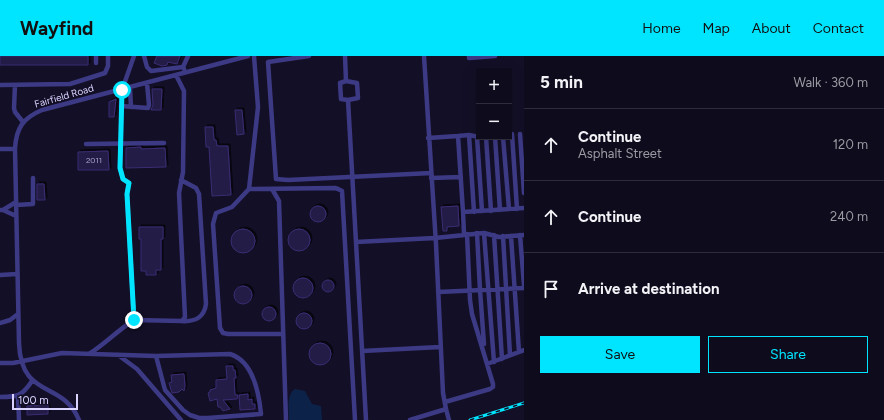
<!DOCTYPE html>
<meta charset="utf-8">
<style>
body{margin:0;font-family:Figtree,sans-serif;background:#171425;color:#f1f3f6}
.controls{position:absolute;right:12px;top:12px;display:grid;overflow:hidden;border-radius:0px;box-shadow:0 4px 16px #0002}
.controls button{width:36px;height:36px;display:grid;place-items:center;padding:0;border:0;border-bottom:1px solid #2e2b3b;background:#0e0b1c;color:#f1f3f6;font:20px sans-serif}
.scale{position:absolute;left:12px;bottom:10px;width:66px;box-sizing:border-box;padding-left:4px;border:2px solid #d9d4ff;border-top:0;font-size:11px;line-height:14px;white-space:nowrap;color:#d9d4ff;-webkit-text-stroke:3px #130f26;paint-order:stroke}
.stop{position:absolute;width:12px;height:12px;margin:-9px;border:3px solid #00e5ff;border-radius:50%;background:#fff}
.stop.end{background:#00e5ff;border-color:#fff;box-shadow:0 1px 4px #0008}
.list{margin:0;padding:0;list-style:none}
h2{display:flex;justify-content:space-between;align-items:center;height:52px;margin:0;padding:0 16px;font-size:17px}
h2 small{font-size:13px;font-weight:400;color:#9b9ba3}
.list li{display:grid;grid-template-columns:26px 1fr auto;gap:12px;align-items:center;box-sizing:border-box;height:72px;padding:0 16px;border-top:1px solid #2e2b3b}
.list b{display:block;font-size:15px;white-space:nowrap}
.list p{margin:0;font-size:13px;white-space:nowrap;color:#9b9ba3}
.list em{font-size:13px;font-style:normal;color:#9b9ba3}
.actions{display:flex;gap:8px;padding:12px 16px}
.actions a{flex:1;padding:9px 0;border:1px solid #00e5ff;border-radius:0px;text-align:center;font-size:14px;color:#00e5ff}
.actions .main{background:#00e5ff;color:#111}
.icon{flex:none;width:22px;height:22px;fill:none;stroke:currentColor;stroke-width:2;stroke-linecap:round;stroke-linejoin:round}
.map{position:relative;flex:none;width:524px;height:364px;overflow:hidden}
header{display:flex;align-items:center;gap:24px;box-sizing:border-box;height:56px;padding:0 20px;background:#00e5ff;color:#111}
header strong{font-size:19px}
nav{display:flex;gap:22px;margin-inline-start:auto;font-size:14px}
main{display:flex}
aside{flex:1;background:#0e0b1c}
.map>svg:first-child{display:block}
.water{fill:#0c2248}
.building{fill:#241b47;stroke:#3b2d73;filter:url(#shadow)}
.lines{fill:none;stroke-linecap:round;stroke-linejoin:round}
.minor{stroke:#3d3a85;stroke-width:4.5}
.rail-casing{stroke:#00e5ff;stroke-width:3}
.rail{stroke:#130f26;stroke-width:1.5;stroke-dasharray:4.5;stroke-linecap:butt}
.route{stroke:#00e5ff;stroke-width:5}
.labels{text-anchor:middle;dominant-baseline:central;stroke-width:3;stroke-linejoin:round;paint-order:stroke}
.number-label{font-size:8px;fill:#aca6d1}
.street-label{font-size:10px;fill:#d9d4ff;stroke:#130f26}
</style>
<header>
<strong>Wayfind</strong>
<nav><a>Home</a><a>Map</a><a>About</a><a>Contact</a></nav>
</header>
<main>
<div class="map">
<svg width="524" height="364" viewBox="0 0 524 364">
<defs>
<filter id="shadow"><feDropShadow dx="2" dy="-2" stdDeviation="0" flood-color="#0009"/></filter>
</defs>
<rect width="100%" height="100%" fill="#130f26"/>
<path class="water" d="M 295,333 L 305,335 L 312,348 L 321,350 L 322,364 L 289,364 C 289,355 286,338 295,333 Z"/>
<path class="building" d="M 0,0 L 88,0 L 88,9 L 0,9 Z
M 157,0 L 180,0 L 177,8 L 168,6 L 167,9 L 162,10 L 154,7 Z
M 152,33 L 162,33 L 161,54 L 151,54 L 153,49 Z
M 116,43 L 114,61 L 109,61 L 109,46 Z
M 235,54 L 242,54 L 244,78 L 237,79 Z
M 205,71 L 213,71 L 214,84 L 216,84 L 217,90 L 228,90 L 231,139 L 212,140 L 209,91 L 206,91 Z
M 141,91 L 141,93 L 165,92 L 166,111 L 126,112 L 126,92 Z
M 108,95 L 109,114 L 78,114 L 78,96 Z
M 37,128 L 44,128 L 45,144 L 37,144 Z
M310 158a8 8 0 1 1 16 0a8 8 0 1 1-16 0Z
M 458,150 L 459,170 L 447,171 L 447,175 L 443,175 L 441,151 Z
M 139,171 L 163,171 L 163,183 L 161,183 L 161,214 L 156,214 L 156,219 L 146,219 L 146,215 L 141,215 L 141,183 L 139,183 Z
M231 185a12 12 0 1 1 24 0a12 12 0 1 1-24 0Z
M288 184a11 11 0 1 1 22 0a11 11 0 1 1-22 0Z
M293 232a10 10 0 1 1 20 0a10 10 0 1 1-20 0Z
M322 230a6 6 0 1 1 12 0a6 6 0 1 1-12 0Z
M234 239a9 9 0 1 1 18 0a9 9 0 1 1-18 0Z
M262 258a7 7 0 1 1 14 0a7 7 0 1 1-14 0Z
M296 265a8 8 0 1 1 16 0a8 8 0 1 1-16 0Z
M309 298a11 11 0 1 1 22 0a11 11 0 1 1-22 0Z
M 226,310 L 233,310 L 233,314 L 235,314 L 236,322 L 234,322 L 235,339 L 238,339 L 237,343 L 223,344 L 230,353 L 223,355 L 220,351 L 218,351 L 217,343 L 210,345 L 208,337 L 210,336 L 210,334 L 216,332 L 216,324 L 227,323 Z
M 184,318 L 185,330 L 184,335 L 182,333 L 179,336 L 172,337 L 169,327 L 172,326 L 171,319 Z
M 248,338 L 248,344 L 252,343 L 252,348 L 255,348 L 255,353 L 240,354 L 239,339 Z
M 48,349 L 48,358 L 27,359 L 27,350 Z"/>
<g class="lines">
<path class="minor" d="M 96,0 L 96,7
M 134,0 L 122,34 L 120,112 L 123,123 L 129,127 L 127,138 L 134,264 L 182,265 L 185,261 L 179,137 L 183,116 L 184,35 L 176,19
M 144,0 L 147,11 L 151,15 L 183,11
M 254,0 L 258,51 L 249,133 L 335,132 L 338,133 L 342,135 L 355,364
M 309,0 L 268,6 L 276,123 L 288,124 L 431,117
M 345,0 L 346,25 L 357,27 L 358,42 L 348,44 L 366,364
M 469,0 L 469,2 L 495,0
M 184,13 L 183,11 L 188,0
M 346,25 L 340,27 L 341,43 L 348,44
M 0,29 L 70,28 L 105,17 L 108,10 L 108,0
M 15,29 L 14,52 L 15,56 L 23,66
M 130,32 L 131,51
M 121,50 L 148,52 L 149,49 L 147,27
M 512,78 L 517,153
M 520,78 L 524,137
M 469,79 L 474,156
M 477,81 L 482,155
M 479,81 L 469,79 L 458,80 L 463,156 L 524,152
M 486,81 L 491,155
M 495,81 L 500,154
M 503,81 L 509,153
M 428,82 L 458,80
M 86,88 L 164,87
M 0,93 L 15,93
M 431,122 L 461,121
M 249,133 L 232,151 L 216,157 L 213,168 L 220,272 L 223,277 L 228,278 L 283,278
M 272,133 L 279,145 L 286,364
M 16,149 L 33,148 L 33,122
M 0,154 L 3,154 L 16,146
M 3,154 L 16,160
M 463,156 L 464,178
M 477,177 L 480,234 L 484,288
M 484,177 L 494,306
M 494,179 L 502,303
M 520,179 L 524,229
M 503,180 L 510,299
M 511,180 L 519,296
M 356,186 L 435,182 L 484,177 L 499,181 L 524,179
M 0,219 L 17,218
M 438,236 L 524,232
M 181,265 C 195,266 204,262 206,248 L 199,138 L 196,132 L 181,124
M 0,267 L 10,264 L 18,258
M 362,295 L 440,291
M 89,298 C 105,288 118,274 134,264
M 118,299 L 137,313 L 181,364
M 0,307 L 13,307 L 62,297 L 156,300 L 230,298 C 253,305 259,337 261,358 L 208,362 L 199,362 L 190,359 L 183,354 L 165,334 L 156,300
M 487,308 L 524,294
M 18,340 L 19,364
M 0,341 C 18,341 22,340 32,325
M 445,346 L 490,333 L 493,331 L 493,328 L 472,258 L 470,244 L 467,178
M 446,353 L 449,364
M 79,364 C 63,324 21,344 19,287 L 15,93 C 16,72 23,62 42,54 L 248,0
M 410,364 L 446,353 L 443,337 L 436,188 L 424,0"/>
<defs>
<path id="rail" d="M 470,364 L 524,347"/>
</defs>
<use href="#rail" class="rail-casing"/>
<use href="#rail" class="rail"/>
</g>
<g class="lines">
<path class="route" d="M 122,34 L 120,112 L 123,123 L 129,127 L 127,138 L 134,264"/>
</g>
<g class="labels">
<g class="number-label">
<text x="94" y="104">2011</text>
</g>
<g class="street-label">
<text transform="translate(64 40) rotate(-16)">Fairfield Road</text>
</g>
</g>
</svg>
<div class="controls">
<button>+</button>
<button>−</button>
</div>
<div class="scale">100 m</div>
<div class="stop" style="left:122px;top:34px"></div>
<div class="stop end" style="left:134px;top:264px"></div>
</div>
<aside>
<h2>5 min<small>Walk · 360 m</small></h2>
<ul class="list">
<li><svg class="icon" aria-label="ahead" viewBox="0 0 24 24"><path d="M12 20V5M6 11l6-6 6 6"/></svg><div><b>Continue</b><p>Asphalt Street</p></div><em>120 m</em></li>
<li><svg class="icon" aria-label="ahead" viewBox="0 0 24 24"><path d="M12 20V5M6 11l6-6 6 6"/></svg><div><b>Continue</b></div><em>240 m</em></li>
<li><svg class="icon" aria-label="arrive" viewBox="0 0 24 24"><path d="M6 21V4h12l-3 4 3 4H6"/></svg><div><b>Arrive at destination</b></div></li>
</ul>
<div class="actions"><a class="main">Save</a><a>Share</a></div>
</aside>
</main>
